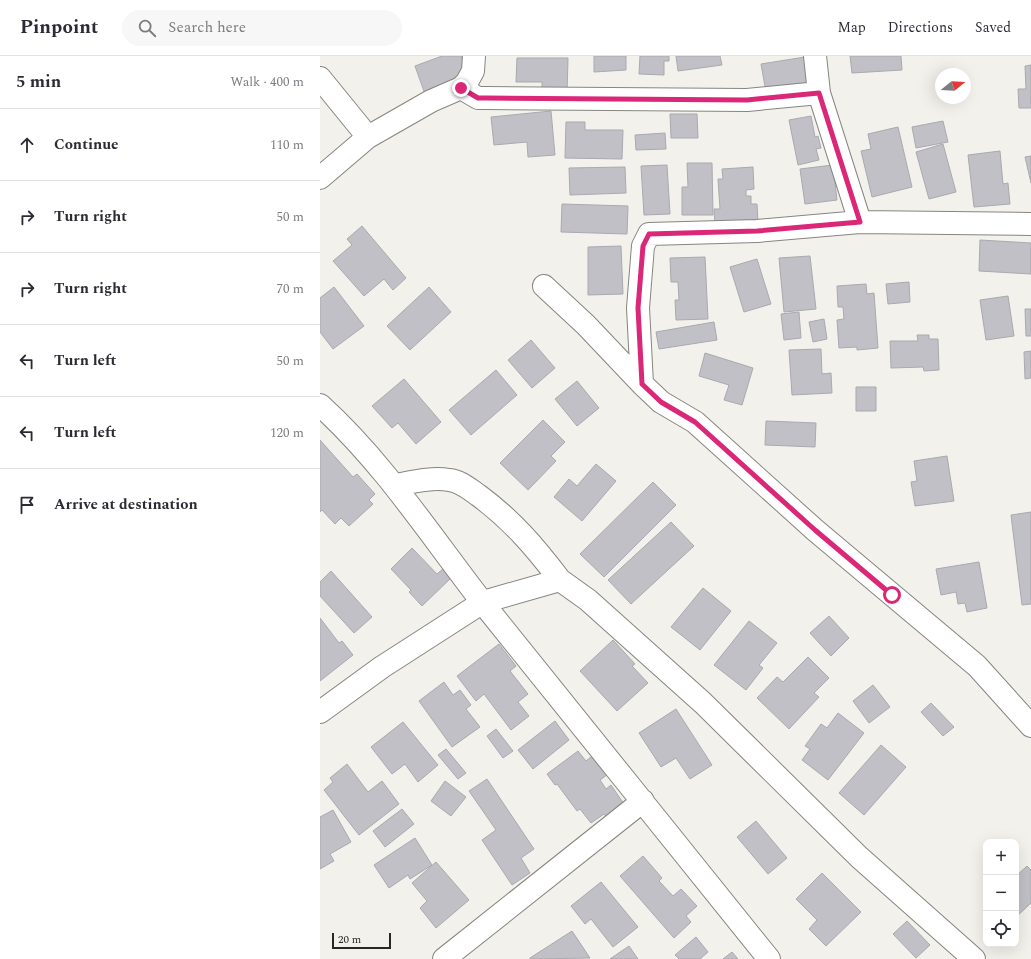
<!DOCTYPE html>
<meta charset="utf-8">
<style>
body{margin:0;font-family:Spectral,serif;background:#f7f7f7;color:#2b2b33}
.controls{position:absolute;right:12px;bottom:12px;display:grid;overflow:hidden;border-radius:8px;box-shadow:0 4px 16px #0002}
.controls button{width:36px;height:36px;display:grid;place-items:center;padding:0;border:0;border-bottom:1px solid #e1e1e2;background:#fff;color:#2b2b33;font:20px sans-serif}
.compass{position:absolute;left:615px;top:12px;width:36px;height:36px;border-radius:50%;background:#fff;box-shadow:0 4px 16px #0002;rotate:72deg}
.scale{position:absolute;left:12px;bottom:10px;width:59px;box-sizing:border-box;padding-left:4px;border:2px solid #272724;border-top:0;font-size:11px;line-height:14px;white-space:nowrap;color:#272724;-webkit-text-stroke:3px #f3f1eb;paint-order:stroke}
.stop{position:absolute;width:12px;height:12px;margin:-9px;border:3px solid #db2777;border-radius:50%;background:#fff}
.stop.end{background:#db2777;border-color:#fff;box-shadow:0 1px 4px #0008}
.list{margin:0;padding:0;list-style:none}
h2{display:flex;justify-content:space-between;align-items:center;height:52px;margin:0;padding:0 16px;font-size:17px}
h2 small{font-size:13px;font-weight:400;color:#7c7c81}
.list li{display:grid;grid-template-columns:26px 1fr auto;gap:12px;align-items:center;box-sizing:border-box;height:72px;padding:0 16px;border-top:1px solid #e1e1e2}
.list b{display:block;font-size:15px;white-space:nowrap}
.list em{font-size:13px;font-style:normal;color:#7c7c81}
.icon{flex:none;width:22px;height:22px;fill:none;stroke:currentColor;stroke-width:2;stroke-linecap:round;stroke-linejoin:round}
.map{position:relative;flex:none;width:711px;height:903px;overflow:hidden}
header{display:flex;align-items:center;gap:24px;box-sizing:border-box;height:56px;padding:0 20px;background:#fff;border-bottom:1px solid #e1e1e2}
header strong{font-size:19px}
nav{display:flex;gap:22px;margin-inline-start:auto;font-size:14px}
.search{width:280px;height:36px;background:#f7f7f7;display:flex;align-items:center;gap:10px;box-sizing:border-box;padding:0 14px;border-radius:22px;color:#7c7c81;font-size:15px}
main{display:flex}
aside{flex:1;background:#fff}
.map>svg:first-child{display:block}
.building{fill:#c0c0c6;stroke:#a9a9af}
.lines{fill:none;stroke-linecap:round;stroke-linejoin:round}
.street-casing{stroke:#86857f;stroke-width:24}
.street{stroke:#fff;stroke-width:22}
.route{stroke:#db2777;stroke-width:5}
</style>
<header>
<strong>Pinpoint</strong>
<div class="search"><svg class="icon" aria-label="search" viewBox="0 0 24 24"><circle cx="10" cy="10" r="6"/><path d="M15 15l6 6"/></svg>Search here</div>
<nav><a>Map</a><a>Directions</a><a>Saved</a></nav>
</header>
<main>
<aside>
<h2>5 min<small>Walk · 400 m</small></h2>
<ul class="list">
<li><svg class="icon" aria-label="ahead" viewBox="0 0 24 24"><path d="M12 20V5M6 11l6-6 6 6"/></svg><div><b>Continue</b></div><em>110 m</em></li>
<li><svg class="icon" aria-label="right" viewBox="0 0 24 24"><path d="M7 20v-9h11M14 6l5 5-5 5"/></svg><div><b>Turn right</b></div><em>50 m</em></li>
<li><svg class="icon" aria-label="right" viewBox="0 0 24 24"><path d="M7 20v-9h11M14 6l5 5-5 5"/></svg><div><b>Turn right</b></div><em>70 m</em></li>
<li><svg class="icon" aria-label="left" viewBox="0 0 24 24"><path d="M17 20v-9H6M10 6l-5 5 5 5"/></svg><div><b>Turn left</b></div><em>50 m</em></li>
<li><svg class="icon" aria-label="left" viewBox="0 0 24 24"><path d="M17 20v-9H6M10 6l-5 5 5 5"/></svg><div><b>Turn left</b></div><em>120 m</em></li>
<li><svg class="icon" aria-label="arrive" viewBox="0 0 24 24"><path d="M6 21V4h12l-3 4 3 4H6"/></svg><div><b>Arrive at destination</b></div></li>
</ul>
</aside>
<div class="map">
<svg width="711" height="903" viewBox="0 0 711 903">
<rect width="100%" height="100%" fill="#f3f1eb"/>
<path class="building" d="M 122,0 L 141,0 L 149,23 L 105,38 L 95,10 Z
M 274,0 L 306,0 L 306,14 L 274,16 Z
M 320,0 L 349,0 L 349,5 L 344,5 L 344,19 L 319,18 Z
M 356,0 L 400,0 L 402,9 L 358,15 Z
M 530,0 L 581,0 L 582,14 L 532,17 Z
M 485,1 L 490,33 L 446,36 L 441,8 Z
M 197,2 L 248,2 L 247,39 L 222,38 L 222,26 L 196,26 Z
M 711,9 L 711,52 L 699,52 L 698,33 L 706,33 L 705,10 Z
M 231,55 L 235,99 L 208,101 L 207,86 L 174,89 L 171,61 Z
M 350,58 L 377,58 L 378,82 L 351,82 Z
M 491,60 L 495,81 L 498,80 L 501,92 L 496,93 L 499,104 L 478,109 L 469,64 Z
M 623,65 L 628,86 L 596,92 L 592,71 Z
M 246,66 L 265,66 L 265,74 L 303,74 L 302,103 L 245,102 Z
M 578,71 L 592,131 L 552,141 L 541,95 L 551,93 L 548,78 Z
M 345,77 L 346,93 L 316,94 L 315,79 Z
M 623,88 L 636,136 L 609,143 L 596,96 Z
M 680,95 L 683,128 L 688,127 L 690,148 L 654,151 L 648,99 Z
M 711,100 L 711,127 L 705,101 Z
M 367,107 L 392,107 L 393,159 L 362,159 L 362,131 L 368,131 Z
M 347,109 L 350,158 L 324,159 L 321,110 Z
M 513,109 L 517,144 L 485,148 L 480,113 Z
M 305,111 L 306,137 L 250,139 L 249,112 Z
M 433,111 L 434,133 L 426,134 L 426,140 L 431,140 L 431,148 L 437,148 L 438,167 L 395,170 L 394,153 L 400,153 L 398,123 L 403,123 L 402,113 Z
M 242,148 L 308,150 L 307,178 L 241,176 Z
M 42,170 L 86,222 L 73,234 L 64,223 L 44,240 L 13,205 L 32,189 L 27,183 Z
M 660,184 L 711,187 L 711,218 L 659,215 Z
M 301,190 L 303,238 L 268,239 L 268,191 Z
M 490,200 L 496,253 L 464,256 L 459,202 Z
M 385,201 L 388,263 L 356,264 L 355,244 L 359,244 L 358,226 L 351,226 L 350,202 Z
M 437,203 L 451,248 L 424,256 L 410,211 Z
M 589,226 L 590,246 L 568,248 L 566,228 Z
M 546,228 L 547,238 L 554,237 L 558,292 L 537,294 L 537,291 L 519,292 L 517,264 L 524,263 L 523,251 L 518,251 L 517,230 Z
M 14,231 L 44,270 L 13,293 L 0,276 L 0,242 Z
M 109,231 L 131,256 L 90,294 L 67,270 Z
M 688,240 L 694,280 L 666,284 L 660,244 Z
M 705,253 L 711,253 L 711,280 L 706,280 Z
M 479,256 L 481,282 L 464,284 L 461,258 Z
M 504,263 L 507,283 L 493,286 L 489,266 Z
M 394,266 L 397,284 L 339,293 L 336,276 Z
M 597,279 L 609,279 L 609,283 L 618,283 L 619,314 L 604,315 L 603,311 L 571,312 L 570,285 L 598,285 Z
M 211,284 L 235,312 L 212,332 L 188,304 Z
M 501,293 L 502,318 L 511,317 L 512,337 L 472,339 L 469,294 Z
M 711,295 L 711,322 L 705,323 L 704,296 Z
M 385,297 L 433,312 L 422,349 L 404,344 L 409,329 L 379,320 Z
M 176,314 L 197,339 L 151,379 L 129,354 Z
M 84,323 L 121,366 L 96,388 L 78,367 L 72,372 L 52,350 Z
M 257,325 L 279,352 L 257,370 L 235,343 Z
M 536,331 L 556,331 L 556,355 L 536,355 Z
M 223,364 L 245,386 L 231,400 L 236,405 L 208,434 L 180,407 Z
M 446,365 L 496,367 L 495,391 L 445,389 Z
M 0,384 L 33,421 L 37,418 L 55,438 L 49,444 L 53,448 L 29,470 L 21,462 L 15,468 L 2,454 L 0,456 Z
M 627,400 L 634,445 L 595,450 L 591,426 L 597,425 L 594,405 Z
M 276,408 L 296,425 L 262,465 L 234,441 L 249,423 L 257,430 Z
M 333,426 L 356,449 L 284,521 L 260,498 Z
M 711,456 L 711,548 L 702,549 L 691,459 Z
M 351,466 L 374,490 L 311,548 L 288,524 Z
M 92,492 L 117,518 L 124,512 L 132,521 L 102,550 L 89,536 L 91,534 L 71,513 Z
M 659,506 L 667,552 L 647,556 L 645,547 L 638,548 L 636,536 L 621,539 L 616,513 Z
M 11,515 L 52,561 L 34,577 L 0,540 L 0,526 Z
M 383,532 L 411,555 L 380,594 L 351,571 Z
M 509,560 L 529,582 L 511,600 L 490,577 Z
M 0,562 L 19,587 L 22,585 L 33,599 L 0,625 Z
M 429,565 L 457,587 L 439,609 L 443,612 L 426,634 L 394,609 Z
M 293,584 L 315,608 L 312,610 L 328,627 L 297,655 L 260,615 Z
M 179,588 L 196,610 L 190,615 L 208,638 L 198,646 L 209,660 L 191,674 L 164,638 L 156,645 L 137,620 Z
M 488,601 L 509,622 L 494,637 L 499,641 L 469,673 L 437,642 L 457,621 L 463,626 Z
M 124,626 L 133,639 L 140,634 L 151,649 L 146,653 L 160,671 L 132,691 L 99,645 Z
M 553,629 L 570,651 L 549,667 L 533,645 Z
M 611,647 L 634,671 L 623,680 L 601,656 Z
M 356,653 L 392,709 L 370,723 L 356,702 L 341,711 L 319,677 Z
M 518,657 L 544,677 L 508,724 L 482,704 L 490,693 L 485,690 L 501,668 L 507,672 Z
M 235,665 L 249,684 L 213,713 L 198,694 Z
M 83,666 L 118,709 L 98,726 L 85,708 L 72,718 L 51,691 Z
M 176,673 L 193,695 L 183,702 L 167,680 Z
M 561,689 L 586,711 L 544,759 L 519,737 Z
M 126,693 L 146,717 L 138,723 L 118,699 Z
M 258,695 L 266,705 L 277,696 L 291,716 L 280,724 L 286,733 L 291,729 L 306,751 L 288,763 L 284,758 L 271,767 L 260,753 L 257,755 L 237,728 L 235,729 L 227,718 Z
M 27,708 L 48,736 L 62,725 L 79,748 L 39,779 L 4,734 L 13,726 L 10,722 Z
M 167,723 L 214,793 L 201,802 L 210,817 L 192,829 L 162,784 L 176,774 L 149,735 Z
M 125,725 L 146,741 L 131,760 L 111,745 Z
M 82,753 L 94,768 L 65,791 L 53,775 Z
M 13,754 L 31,786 L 10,798 L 14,805 L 0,813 L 0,761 Z
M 436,765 L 467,802 L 448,818 L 417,781 Z
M 95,782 L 112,809 L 90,823 L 88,819 L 69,832 L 54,809 Z
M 323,800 L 342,822 L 339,825 L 353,840 L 361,833 L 377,850 L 366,860 L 371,866 L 354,882 L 300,820 Z
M 116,806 L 149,844 L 116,872 L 100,852 L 107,845 L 92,827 Z
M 707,810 L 711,814 L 711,847 L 696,861 L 696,820 Z
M 502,817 L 541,856 L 506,890 L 489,873 L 497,864 L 476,843 Z
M 281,826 L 318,871 L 293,891 L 271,863 L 265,868 L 251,850 Z
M 587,865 L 610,889 L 596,902 L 573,878 Z
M 252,875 L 270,902 L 210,903 L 210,902 Z
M 376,881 L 388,896 L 380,903 L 359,903 L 355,899 Z
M 309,890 L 318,903 L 290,903 Z
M 412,896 L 418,903 L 403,903 Z"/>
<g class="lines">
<defs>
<path id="street" d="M 495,0 L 499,37 L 540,166 L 711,168
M 0,22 L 48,81
M 141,32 L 158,42 L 166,42 L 427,44 L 499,37
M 0,122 L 48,81 L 111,45 L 141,32 L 147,26 L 153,15 L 154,0
M 540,166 L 437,175 L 329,178 L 323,190 L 318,252 L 322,328 L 341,346 L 375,366 L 495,474 L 657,610 L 711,670
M 224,230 L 266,269 L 322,328
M 0,349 C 65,408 112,482 166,551 C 260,669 355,785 449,903
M 75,429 C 92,426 112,421 129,424 C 141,425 149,433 158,439 C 192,464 215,491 240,524
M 0,656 L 62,611 L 163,546 L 240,524 L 268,544 L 383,647 L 539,801 L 654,903
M 124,903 L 323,745"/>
</defs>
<use href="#street" class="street-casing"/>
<use href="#street" class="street"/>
</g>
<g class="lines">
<path class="route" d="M 141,32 L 158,42 L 166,42 L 427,44 L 499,37 L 540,166 L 437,175 L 329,178 L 323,190 L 318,252 L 322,328 L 341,346 L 375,366 L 495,474 L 572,539"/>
</g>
</svg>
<div class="controls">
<button>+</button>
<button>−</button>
<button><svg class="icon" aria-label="locate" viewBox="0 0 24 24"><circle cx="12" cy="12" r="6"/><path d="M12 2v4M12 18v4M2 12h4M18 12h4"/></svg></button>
</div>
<svg class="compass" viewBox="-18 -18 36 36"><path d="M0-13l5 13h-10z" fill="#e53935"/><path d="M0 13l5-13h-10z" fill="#7c7c81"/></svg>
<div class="scale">20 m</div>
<div class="stop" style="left:572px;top:539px"></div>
<div class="stop end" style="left:141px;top:32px"></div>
</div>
</main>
